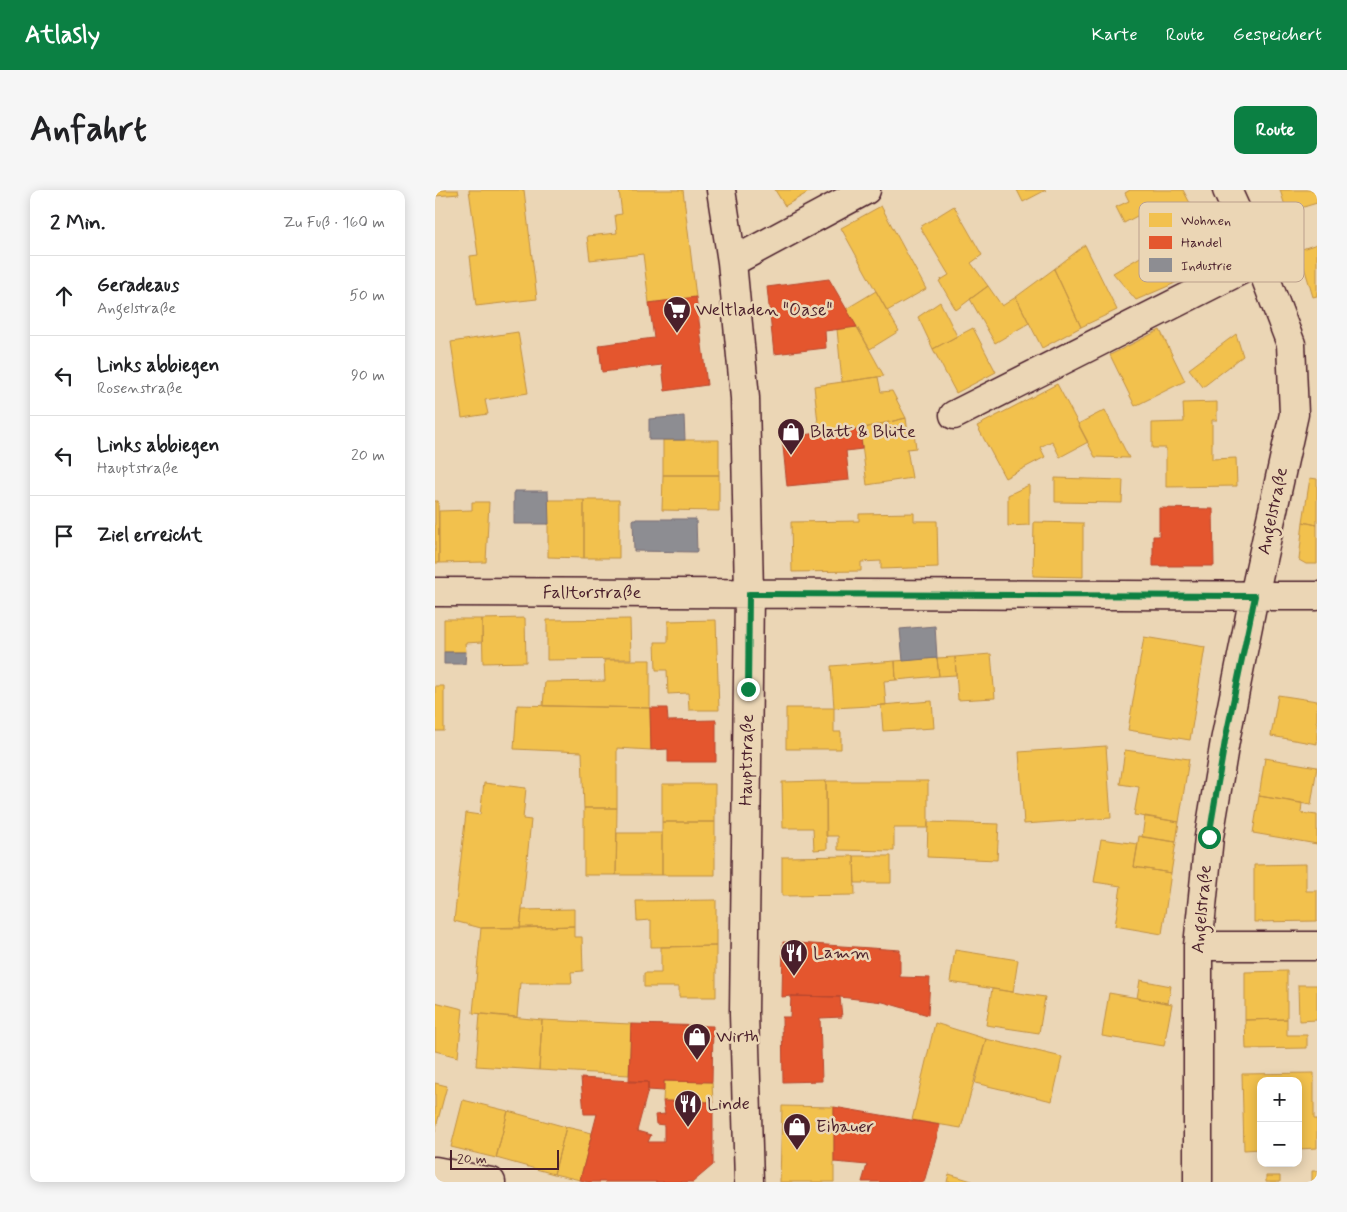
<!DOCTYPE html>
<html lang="de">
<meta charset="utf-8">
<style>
body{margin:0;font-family:Mynerve,sans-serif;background:#f6f6f6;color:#202124}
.controls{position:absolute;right:15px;bottom:15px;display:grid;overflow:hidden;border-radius:10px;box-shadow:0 2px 12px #0003}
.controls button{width:45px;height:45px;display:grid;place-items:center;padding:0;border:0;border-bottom:1px solid #e0e0e0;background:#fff;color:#202124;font:25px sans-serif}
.scale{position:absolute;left:15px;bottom:12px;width:109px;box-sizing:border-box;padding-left:5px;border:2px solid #4a1f2b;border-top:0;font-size:14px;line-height:18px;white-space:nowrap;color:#4a1f2b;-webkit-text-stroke:4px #ebd6b5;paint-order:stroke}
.stop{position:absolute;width:15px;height:15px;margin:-11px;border:4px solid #0b8043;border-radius:50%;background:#fff}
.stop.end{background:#0b8043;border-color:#fff;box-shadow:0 1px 5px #0008}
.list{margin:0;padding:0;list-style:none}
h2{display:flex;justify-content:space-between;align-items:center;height:65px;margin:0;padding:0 20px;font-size:21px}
h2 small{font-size:16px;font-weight:400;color:#757577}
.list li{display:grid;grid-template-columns:32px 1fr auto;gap:15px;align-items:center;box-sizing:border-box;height:80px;padding:0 20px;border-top:1px solid #e0e0e0}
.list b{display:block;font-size:19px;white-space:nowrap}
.list p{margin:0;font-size:16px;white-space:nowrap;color:#757577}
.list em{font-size:16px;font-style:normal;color:#757577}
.icon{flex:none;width:28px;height:28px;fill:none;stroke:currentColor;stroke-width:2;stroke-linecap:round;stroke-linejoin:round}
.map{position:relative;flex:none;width:882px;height:992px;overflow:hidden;border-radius:10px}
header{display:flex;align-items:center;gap:30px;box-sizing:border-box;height:70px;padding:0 25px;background:#0b8043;color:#fff}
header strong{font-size:24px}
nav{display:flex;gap:28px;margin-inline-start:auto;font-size:18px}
.intro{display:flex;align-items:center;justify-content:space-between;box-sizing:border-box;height:120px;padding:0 30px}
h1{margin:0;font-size:35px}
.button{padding:12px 22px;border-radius:10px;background:#0b8043;color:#fff;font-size:18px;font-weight:700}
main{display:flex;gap:30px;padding:0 30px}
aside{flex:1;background:#fff;border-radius:10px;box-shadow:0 2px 12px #0003}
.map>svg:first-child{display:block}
.homes{fill:#f2c14e;stroke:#c09044}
.shops{fill:#e4572e;stroke:#b6462d}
.industry{fill:#8d8d92;stroke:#796c73}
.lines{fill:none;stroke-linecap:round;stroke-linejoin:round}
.street-casing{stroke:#4a1f2b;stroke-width:31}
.street{stroke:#ebd6b5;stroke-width:28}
.route{stroke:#0b8043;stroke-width:6}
.labels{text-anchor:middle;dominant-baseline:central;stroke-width:5;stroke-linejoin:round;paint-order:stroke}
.poi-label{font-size:18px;fill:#4a1f2b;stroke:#ebd6b5;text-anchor:start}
.street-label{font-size:18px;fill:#4a1f2b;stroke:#ebd6b5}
.key{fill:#ebd6b5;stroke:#bb9f8c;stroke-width:1}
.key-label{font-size:14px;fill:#4a1f2b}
</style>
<header>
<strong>Atlasly</strong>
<nav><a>Karte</a><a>Route</a><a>Gespeichert</a></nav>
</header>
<div class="intro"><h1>Anfahrt</h1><a class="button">Route</a></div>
<main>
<aside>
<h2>2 Min.<small>Zu Fuß · 160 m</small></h2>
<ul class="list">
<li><svg class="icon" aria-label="ahead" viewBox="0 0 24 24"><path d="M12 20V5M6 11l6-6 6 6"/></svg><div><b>Geradeaus</b><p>Angelstraße</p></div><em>50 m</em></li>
<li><svg class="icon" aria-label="left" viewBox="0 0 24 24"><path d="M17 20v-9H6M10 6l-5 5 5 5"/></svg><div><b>Links abbiegen</b><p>Rosenstraße</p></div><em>90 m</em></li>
<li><svg class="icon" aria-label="left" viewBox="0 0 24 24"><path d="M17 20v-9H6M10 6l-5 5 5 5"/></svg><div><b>Links abbiegen</b><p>Hauptstraße</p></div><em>20 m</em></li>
<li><svg class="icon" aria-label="arrive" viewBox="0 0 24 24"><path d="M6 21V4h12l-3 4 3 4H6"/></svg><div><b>Ziel erreicht</b></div></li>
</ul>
</aside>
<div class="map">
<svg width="882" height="992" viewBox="0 0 882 992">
<rect width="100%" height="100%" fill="#ebd6b5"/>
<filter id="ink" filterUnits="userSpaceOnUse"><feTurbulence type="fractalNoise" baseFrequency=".02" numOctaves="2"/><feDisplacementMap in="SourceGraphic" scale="10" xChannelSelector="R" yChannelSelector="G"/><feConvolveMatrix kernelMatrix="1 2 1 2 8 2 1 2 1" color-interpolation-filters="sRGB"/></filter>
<g filter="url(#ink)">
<path class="homes" d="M 0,0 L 23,0 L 24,4 L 0,6 Z
M 34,0 L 89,0 L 102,109 L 41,116 L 35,66 L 43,65 Z
M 184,0 L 248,0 L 261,107 L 214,113 L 208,64 L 155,70 L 152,46 L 182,43 L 180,25 L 187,24 Z
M 340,0 L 377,0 L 350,16 Z
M 582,0 L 611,0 L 588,12 Z
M 695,0 L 748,0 L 785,69 L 738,94 L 702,26 L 689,33 L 681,17 L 694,11 L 690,3 Z
M 845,0 L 882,0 L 882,13 L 852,22 Z
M 446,16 L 491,99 L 452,121 L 406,38 Z
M 519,16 L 547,65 L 536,73 L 553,96 L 521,120 L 504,91 L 514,85 L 485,37 Z
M 882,54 L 882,106 L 878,107 L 864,60 Z
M 650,55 L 682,120 L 646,137 L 619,79 Z
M 719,59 L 738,94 L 701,110 L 678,83 Z
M 619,79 L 646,137 L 607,158 L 581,107 Z
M 553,96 L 567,116 L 581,107 L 594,133 L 560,153 L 535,109 Z
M 441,101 L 464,141 L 435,159 L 411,119 Z
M 505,112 L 522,146 L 498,159 L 483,127 Z
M 422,137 L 449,186 L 407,192 L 402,139 Z
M 538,138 L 561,182 L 521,203 L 498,159 Z
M 725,140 L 750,191 L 700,216 L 675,165 Z
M 83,142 L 93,203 L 50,210 L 53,224 L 27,228 L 16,152 Z
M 801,144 L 808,166 L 768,197 L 754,179 Z
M 443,187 L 446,202 L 457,201 L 471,228 L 425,239 L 384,242 L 379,196 Z
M 622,194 L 653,252 L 625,267 L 617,251 L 605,257 L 610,267 L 570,288 L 542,236 Z
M 782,212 L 782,230 L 777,230 L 777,269 L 801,268 L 802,296 L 731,297 L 731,258 L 717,258 L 717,233 L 749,232 L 748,213 Z
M 670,220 L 694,268 L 660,267 L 643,234 Z
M 471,228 L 473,243 L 479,242 L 481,258 L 472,259 L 477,288 L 432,295 L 425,239 Z
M 228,250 L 284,250 L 284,285 L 228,285 Z
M 228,285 L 284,285 L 284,321 L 227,320 Z
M 620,288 L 688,290 L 687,313 L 620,312 Z
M 875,288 L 882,289 L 882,335 L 868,332 Z
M 594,295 L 594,335 L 573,336 L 573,305 Z
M 113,310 L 149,310 L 149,368 L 113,367 Z
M 149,310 L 184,310 L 184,368 L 149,368 Z
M 0,311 L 3,311 L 4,373 L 0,373 Z
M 37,312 L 54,312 L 51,372 L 4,373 L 4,321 L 37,320 Z
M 479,323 L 479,331 L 502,331 L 503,377 L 446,379 L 446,371 L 426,372 L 426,381 L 357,382 L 356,332 L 424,331 L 424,324 Z
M 599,332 L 648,333 L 648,387 L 598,386 Z
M 868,332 L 882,335 L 882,374 L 871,374 L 864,370 Z
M 90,428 L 91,472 L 48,473 L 47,429 Z
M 9,429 L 47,429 L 47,452 L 30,453 L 31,462 L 9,462 Z
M 195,429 L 196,469 L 112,470 L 112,430 Z
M 281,430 L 284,520 L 254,520 L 253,503 L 233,504 L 232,480 L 221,480 L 220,452 L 233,452 L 233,431 Z
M 709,447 L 770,457 L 755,550 L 693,540 Z
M 556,464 L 560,508 L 523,510 L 520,467 Z
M 520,467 L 521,485 L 504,486 L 502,468 Z
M 502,468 L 504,486 L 461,490 L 460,471 Z
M 169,470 L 215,470 L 215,518 L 108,516 L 110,492 L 170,491 Z
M 460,471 L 461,490 L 449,491 L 451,515 L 399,518 L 396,476 Z
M 0,496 L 9,496 L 9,541 L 0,541 Z
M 843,505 L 882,511 L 882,554 L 836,546 Z
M 497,511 L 499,538 L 448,541 L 446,515 Z
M 82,515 L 215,518 L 216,560 L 182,558 L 182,618 L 149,618 L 147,562 L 79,559 Z
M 351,518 L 399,518 L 399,542 L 406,542 L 406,559 L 351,559 Z
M 671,556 L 676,628 L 589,634 L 584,562 Z
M 690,560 L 754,569 L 744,632 L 699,625 L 704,597 L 685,594 Z
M 830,568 L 882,577 L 876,615 L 824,606 Z
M 391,591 L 493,591 L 493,638 L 459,638 L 459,661 L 403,660 L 403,646 L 391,646 Z
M 391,591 L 392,659 L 379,660 L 378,638 L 348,638 L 347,592 Z
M 49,593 L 91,598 L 88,629 L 96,630 L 85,738 L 46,738 L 19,731 L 31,623 L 45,625 Z
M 227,594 L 280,594 L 280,632 L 227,632 Z
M 824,606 L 867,613 L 866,623 L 882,625 L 882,654 L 818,643 Z
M 149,618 L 182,618 L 181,685 L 149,685 Z
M 710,626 L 744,632 L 741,652 L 707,647 Z
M 227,632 L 280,632 L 280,685 L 227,685 Z
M 493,632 L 564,634 L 562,670 L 492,667 Z
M 182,643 L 227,643 L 227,685 L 181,685 Z
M 704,646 L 741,652 L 736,683 L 699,677 Z
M 666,649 L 703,654 L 699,677 L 736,683 L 727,744 L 680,736 L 686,696 L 659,692 Z
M 419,666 L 456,666 L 456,693 L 420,693 Z
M 419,666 L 420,705 L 347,706 L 347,667 Z
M 871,674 L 871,701 L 882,701 L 882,731 L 819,732 L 819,675 Z
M 281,710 L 281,756 L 216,757 L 216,730 L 202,731 L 201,711 Z
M 139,719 L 139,736 L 85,738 L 87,720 Z
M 139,736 L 139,747 L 147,747 L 148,781 L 136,782 L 137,793 L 85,793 L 82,827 L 38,823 L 46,738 Z
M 281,756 L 281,807 L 244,807 L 244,797 L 209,797 L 209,783 L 226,783 L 226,757 Z
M 520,760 L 583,770 L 578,802 L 515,792 Z
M 852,781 L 852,829 L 810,830 L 810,782 Z
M 705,790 L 736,796 L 733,813 L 702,808 Z
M 863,795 L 882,795 L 882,830 L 864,831 Z
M 557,799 L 610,807 L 604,843 L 551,835 Z
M 674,803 L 737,814 L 729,856 L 667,846 Z
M 0,812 L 28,819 L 23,867 L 0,861 Z
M 45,824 L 107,830 L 104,880 L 41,876 Z
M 852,829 L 852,845 L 872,845 L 872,858 L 811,859 L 810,830 Z
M 107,830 L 196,834 L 194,885 L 104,880 Z
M 500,833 L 551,849 L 526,938 L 477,930 Z
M 551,849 L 627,867 L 617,911 L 540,893 Z
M 879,883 L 879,929 L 882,929 L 882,958 L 863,959 L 863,891 L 826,891 L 826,959 L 809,960 L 807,884 Z
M 229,891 L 277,892 L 278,912 L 228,911 Z
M 0,893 L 12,896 L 0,941 Z
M 28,910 L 73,921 L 61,968 L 16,957 Z
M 347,916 L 399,917 L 399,992 L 345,992 Z
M 73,921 L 131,937 L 119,984 L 61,968 Z
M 131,937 L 157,943 L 145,990 L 119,984 Z
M 877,981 L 882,981 L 882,992 L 877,992 Z
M 514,984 L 540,992 L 512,992 Z
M 831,986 L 845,986 L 845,992 L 831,992 Z"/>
<path class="shops" d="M 394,89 L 422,137 L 390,141 L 391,158 L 339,164 L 332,97 Z
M 261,107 L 272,195 L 230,201 L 227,175 L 167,182 L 164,155 L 219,148 L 214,113 Z
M 425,239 L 427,259 L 411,261 L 414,290 L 352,296 L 347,247 Z
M 724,318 L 778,319 L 779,376 L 718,376 L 718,346 L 724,346 Z
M 215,518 L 232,518 L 233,531 L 281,530 L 281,572 L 233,572 L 233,559 L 216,560 Z
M 348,752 L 465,760 L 465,787 L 495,788 L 493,825 L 448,812 L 405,807 L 356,806 L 347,807 Z
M 356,806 L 405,807 L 407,827 L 385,828 L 387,891 L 348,892 L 347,827 L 355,827 Z
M 196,834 L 278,836 L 277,892 L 229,891 L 229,901 L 213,900 L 213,892 L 194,892 Z
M 146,888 L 213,892 L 213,900 L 202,941 L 216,945 L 213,952 L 229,952 L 229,935 L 221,934 L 220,925 L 230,924 L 228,911 L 278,912 L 278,975 L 258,992 L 153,992 L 145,990 L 162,924 L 149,924 Z
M 399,917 L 505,935 L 489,992 L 427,992 L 432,975 L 399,972 Z"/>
<path class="industry" d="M 249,226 L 250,250 L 214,250 L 214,229 Z
M 79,301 L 113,301 L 114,334 L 79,334 Z
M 198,329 L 261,329 L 262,362 L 199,361 Z
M 500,436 L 502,468 L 468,471 L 465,439 Z
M 9,462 L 31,462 L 30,474 L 9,474 Z"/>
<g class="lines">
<defs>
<path id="street" d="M 286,0 L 297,72 L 310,208 L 314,404 L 309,824 L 314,992
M 297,72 L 431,0
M 519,225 L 824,71
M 0,402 L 882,406
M 763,756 L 882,756
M 0,981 L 56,992
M 763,992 L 763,756 L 774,647 L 790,551 L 819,406 L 859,224 L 856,154 L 824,71 L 792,0"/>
</defs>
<use href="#street" class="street-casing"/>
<use href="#street" class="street"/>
</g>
</g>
<g class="lines" filter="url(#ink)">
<path class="route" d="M 313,499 L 314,404 L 820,406 L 790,551 L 774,647"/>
</g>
<defs>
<symbol id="supermarket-pin" viewBox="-11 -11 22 30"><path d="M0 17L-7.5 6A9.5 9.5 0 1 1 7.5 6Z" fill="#4a1f2b" stroke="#ebd6b5"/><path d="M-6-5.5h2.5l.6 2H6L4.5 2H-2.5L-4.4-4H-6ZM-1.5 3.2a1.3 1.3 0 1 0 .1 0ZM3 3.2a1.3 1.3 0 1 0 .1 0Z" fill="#fff"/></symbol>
<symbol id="shop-pin" viewBox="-11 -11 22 30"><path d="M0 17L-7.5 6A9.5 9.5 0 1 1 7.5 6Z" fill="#4a1f2b" stroke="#ebd6b5"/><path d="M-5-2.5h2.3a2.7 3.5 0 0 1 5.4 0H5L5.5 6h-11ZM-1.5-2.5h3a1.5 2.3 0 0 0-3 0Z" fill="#fff"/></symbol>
<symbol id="restaurant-pin" viewBox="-11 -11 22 30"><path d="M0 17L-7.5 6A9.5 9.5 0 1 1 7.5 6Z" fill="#4a1f2b" stroke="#ebd6b5"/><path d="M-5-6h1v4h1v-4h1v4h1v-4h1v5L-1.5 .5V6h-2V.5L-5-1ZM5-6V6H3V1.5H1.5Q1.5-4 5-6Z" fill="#fff"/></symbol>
</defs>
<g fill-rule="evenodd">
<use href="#supermarket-pin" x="226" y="104" width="32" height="43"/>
<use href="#shop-pin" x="340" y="226" width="32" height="43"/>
<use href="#restaurant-pin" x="343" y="747" width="32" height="43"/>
<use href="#shop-pin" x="246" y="831" width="32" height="43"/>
<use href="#restaurant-pin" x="237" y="898" width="32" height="43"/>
<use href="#shop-pin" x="346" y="921" width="32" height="43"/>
</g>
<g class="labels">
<g class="poi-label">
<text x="261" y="120">Weltladen "Oase"</text>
<text x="375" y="242">Blatt &amp; Blüte</text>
<text x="378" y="763">Lamm</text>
<text x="281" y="847">Wirth</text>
<text x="272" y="914">Linde</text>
<text x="381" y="937">Eibauer</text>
</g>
<g class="street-label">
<text transform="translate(838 321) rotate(-78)">Angelstraße</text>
<text x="157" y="403">Falltorstraße</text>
<text transform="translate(312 570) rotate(-89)">Hauptstraße</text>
<text transform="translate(767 719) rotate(-85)">Angelstraße</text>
</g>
</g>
<rect x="704" y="12" width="165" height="80" rx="8" class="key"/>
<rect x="714" y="23" width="23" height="14" fill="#f2c14e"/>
<rect x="714" y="46" width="23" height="13" fill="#e4572e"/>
<rect x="714" y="68" width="23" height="14" fill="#8d8d92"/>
<g class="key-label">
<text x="746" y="35">Wohnen</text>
<text x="746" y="57">Handel</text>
<text x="746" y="80">Industrie</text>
</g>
</svg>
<div class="controls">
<button>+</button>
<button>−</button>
</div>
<div class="scale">20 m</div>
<div class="stop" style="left:774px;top:647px"></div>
<div class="stop end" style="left:313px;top:499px"></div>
</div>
</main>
